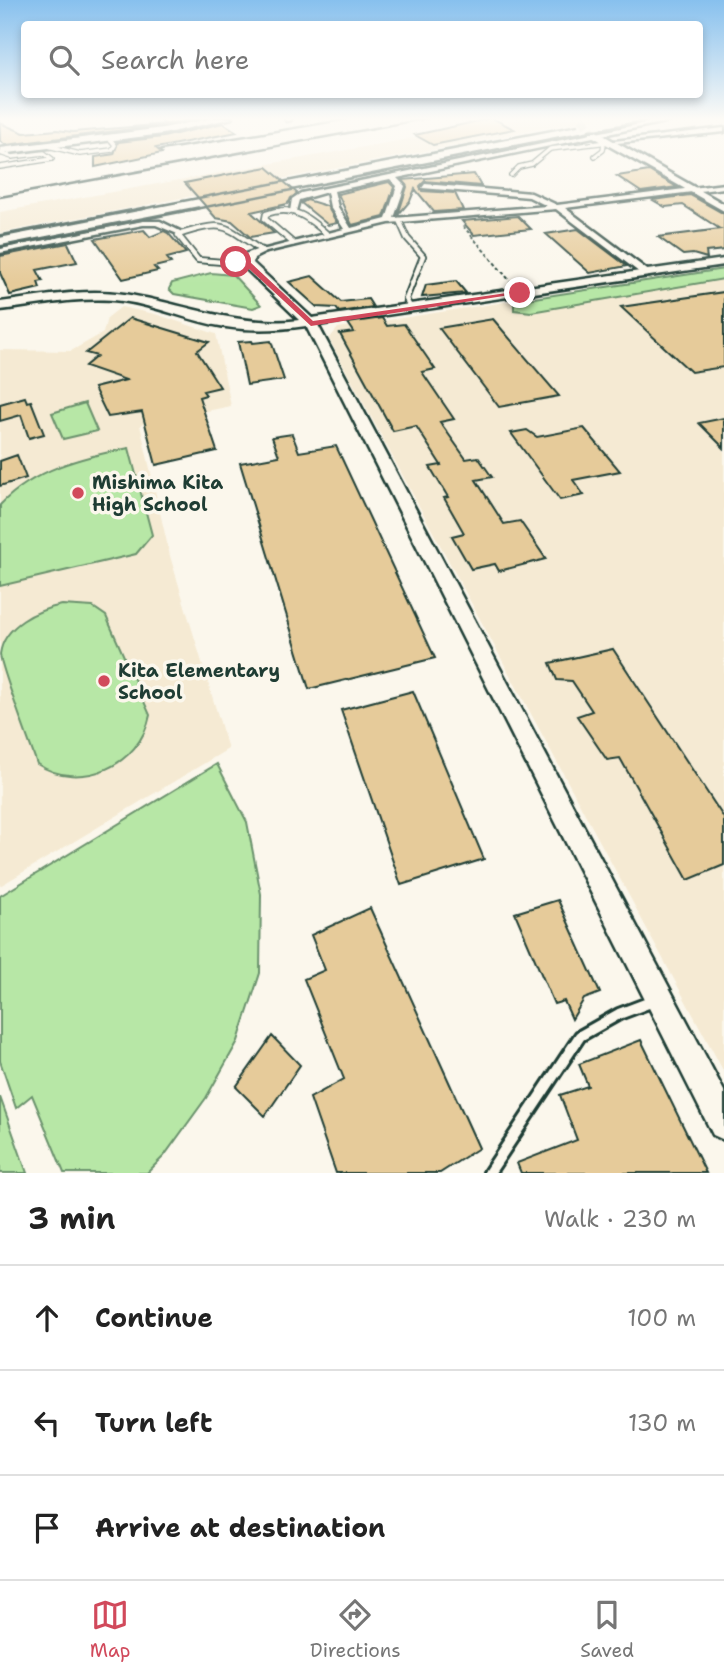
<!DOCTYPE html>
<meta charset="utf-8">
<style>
body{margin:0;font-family:"Shantell Sans",sans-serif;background:#f6f6f6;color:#222}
.stop{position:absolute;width:21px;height:21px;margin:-16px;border:5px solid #d1495b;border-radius:50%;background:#fff}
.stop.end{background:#d1495b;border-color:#fff;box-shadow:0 2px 7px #0008}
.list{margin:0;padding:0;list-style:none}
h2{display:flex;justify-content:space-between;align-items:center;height:91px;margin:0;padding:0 28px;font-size:30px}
h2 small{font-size:23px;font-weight:400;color:#767676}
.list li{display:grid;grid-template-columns:46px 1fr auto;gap:21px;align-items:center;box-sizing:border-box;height:105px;padding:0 28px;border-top:2px solid #e0e0e0}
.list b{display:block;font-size:26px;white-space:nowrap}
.list em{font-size:23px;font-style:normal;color:#767676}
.icon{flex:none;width:38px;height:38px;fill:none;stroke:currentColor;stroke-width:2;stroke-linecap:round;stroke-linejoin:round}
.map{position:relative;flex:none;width:724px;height:1173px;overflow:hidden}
.search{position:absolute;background:#fff;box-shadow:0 4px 10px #0003;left:21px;right:21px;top:21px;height:77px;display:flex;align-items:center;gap:18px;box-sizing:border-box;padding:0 24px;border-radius:7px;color:#767676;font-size:26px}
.sheet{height:406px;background:#fff}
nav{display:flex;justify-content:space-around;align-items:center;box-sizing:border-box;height:98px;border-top:2px solid #e0e0e0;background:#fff;font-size:19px;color:#767676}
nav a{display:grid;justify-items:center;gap:4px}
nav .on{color:#d1495b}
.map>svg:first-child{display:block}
.built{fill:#f5ead3}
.green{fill:#b7e7a6;stroke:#6b926d;stroke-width:2}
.building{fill:#e6cb9a;stroke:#1f3d34;stroke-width:2}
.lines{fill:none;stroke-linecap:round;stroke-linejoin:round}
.secondary-tunnel{stroke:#cfd2c7;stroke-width:9;stroke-dasharray:9 4.5;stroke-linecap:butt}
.lane-far2-casing{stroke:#1f3d34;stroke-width:6}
.lane-far1-casing{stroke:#1f3d34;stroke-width:8}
.lane-casing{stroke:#1f3d34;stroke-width:16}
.street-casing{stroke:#1f3d34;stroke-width:5}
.secondary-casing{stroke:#1f3d34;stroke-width:5}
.path{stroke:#1f3d34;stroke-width:2;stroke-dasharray:3.5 2.5;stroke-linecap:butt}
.lane-far2{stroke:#fbf7ec;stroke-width:3.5}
.lane-far1{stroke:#fbf7ec;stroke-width:4.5}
.lane{stroke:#fbf7ec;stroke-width:10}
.street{fill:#fbf7ec;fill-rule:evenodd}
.secondary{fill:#fbf7ec;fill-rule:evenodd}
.rail-far1{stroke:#1f3d34;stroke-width:2.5}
.rail{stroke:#1f3d34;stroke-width:3.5}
.route{fill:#d1495b}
.poi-dot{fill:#d1495b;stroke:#fbf7ec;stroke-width:2.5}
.labels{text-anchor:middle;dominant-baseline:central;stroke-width:7;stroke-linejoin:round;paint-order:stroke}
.poi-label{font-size:19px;font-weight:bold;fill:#1f3d34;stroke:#fbf7ec;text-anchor:start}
</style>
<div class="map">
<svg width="724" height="1173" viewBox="0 0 724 1173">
<rect width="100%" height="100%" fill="#fbf7ec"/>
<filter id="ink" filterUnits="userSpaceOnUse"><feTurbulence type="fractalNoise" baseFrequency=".0143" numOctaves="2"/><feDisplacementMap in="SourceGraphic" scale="14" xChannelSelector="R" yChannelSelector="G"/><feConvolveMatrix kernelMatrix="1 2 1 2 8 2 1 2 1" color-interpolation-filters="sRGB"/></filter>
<g filter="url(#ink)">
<path class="built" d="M 527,118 L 598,118 L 0,233 L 0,212 Z
M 724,268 L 724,1072 L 329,339 L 338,328 Z
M 121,307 L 155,314 L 216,334 L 231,406 L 140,425 L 170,556 L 228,749 L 0,886 L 0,350 L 71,351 L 103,333 L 107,318 Z"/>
<path class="green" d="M 724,269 L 724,279 L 531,312 L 514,310 L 514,301 Z
M 211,273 L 233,275 L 261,305 L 253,308 L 174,294 L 169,289 L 172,283 Z
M 85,403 L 97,431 L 63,439 L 52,413 Z
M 129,448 L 152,535 L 136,554 L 0,586 L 0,505 C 34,469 82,457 129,448 Z
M 62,605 L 93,607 L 106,616 L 150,715 C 140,766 80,792 37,764 C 31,747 0,665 0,654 C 4,625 37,610 62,605 Z
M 217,764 L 247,822 L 261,894 L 260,973 L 238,1041 L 206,1098 L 164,1156 L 147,1173 L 64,1173 L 32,1095 L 16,1108 L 0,1061 L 0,896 Z
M 0,1097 L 27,1173 L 0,1173 Z"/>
<path class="building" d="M 156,118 L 197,118 L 163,125 L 6,145 L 0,141 L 0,123 L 24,133 L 57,130 L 73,132 L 165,124 Z
M 492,118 L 514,129 L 433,145 L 415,135 Z
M 223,123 L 237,132 L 156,148 L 162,153 L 95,167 L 95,157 L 114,154 L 118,142 L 163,137 Z
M 267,167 L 297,193 L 287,204 L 251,212 L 274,233 L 250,237 L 232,221 L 216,218 L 185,183 Z
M 649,171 L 659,177 L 677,187 L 641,192 L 617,176 Z
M 474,174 L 481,186 L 425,181 L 420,186 L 422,191 L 455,193 L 463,210 L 434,212 L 415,189 L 410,201 L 398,215 L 407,187 L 402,180 Z
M 389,182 L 394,187 L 384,217 L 352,225 L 338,194 Z
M 690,195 L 724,214 L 724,250 L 706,252 L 707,258 L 693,254 L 683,255 L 658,237 L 720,229 L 683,205 L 665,207 L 653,200 Z
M 307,200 L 327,206 L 337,223 L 328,225 L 301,203 Z
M 518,216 L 531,229 L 474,235 L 462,221 Z
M 578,229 L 627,266 L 590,273 L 546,234 Z
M 144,230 L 150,237 L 164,231 L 168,233 L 186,253 L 167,258 L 171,263 L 154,267 L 158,271 L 123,279 L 95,239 Z
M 68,243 L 77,262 L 37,270 L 43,281 L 38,282 L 40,288 L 10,295 L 0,273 L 0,256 Z
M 312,276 L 341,302 L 368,299 L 373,307 L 339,312 L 336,308 L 317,307 L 289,282 Z
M 456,281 L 466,293 L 422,297 L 426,285 Z
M 724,292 L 724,367 L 691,372 L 621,307 Z
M 130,318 L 209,342 L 197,351 L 220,387 L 203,391 L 206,395 L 199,397 L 217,451 L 156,465 L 142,412 L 108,417 L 94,388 L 126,380 L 85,366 L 97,356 L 86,353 Z
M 382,318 L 387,326 L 404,324 L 435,369 L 422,372 L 454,419 L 440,422 L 466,459 L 478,457 L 492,477 L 476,480 L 504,524 L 520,521 L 546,559 L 499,571 L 495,564 L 471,569 L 452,536 L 464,533 L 444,498 L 448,497 L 430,467 L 441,465 L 416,426 L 393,431 L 340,334 L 354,332 L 348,323 Z
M 493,319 L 559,396 L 499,407 L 439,328 Z
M 252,341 L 253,343 L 271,341 L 284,380 L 247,385 L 238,342 Z
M 25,397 L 27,402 L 31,401 L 44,434 L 29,438 L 21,415 L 0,421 L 0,404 Z
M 724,418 L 724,448 L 699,423 Z
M 584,428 L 620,471 L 573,480 L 584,495 L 560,500 L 511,433 L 527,430 L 537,437 Z
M 292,434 L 299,452 L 336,446 L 435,658 L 309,689 L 240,463 L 279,456 L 272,437 Z
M 17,455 L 26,478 L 0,486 L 0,461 Z
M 613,649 L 724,818 L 724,865 L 688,880 L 620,758 L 607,760 L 577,716 L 592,711 L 572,681 L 557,680 L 550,663 Z
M 413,691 L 484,859 L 401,885 L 341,710 Z
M 558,900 L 600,993 L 584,999 L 572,1019 L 564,1001 L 554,1004 L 515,913 Z
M 370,908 L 479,1148 L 440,1173 L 336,1173 L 310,1098 L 344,1079 L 304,979 L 325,970 L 311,935 Z
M 272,1036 L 300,1065 L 265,1116 L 236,1087 Z
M 641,1040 L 706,1173 L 521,1173 L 517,1163 L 577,1140 L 560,1095 L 588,1086 L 579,1064 Z"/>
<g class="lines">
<path class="secondary-tunnel" d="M 582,118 L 593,133"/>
<defs>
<path id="lane-far2" d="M 48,146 L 80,154 L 112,150 L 115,145 L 110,139
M 0,153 L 12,157 L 44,153 L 52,159 L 0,167
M 595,156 L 603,150 L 604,143
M 511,175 L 519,167 L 532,164 L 550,149 L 608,142
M 281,210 L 287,210"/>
<path id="lane-far1" d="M 399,220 L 407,238 L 423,256 L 406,299 L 411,309
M 293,243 L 265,219 L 266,214 C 293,204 309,218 328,235
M 247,264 L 198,260 L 178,235 C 226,220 222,224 262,251"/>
<path id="lane" d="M 489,1173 L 580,1036 L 619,1014 L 656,1000"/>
<path id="street" d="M 285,118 L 291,118 L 291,120 L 286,121 Z
M 670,118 L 684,118 L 397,178 L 405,186 L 394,218 L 547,206 L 529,197 L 422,188 L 425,184 L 531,193 L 557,205 L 724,184 L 724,188 L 565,208 L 650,272 L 650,276 L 644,276 L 556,209 L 389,223 L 262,253 L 258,251 L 344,229 L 330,207 L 327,192 L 299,200 L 296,211 L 290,211 L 292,199 L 301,193 ZM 390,179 L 397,186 L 386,219 L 351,228 L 338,207 L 334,191 Z
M 724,128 L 724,132 L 617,143 L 614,141 Z
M 143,221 L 160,221 L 184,233 L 180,235 L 156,225 L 143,225 L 0,253 L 0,249 Z"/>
<path id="secondary" d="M 213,118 L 232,118 L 163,134 L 0,154 L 0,148 L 163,128 Z
M 590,131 L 596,131 L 724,204 L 724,211 L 590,135 Z
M 262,248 L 268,251 L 254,258 L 253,263 L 312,318 L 724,259 L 724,265 L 318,325 L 724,1091 L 724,1140 L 713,1135 L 306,326 C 279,330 252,331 226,327 C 191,322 158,306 122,301 C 82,296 40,305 0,310 L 0,302 C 40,297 83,288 124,294 C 183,303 237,328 299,320 L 241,264 L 245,254 Z"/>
</defs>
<use href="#lane-far2" class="lane-far2-casing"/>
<use href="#lane-far1" class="lane-far1-casing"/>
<use href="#lane" class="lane-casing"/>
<use href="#street" class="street-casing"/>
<use href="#secondary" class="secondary-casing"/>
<path class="path" d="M 463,226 L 511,282"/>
<use href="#lane-far2" class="lane-far2"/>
<use href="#lane-far1" class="lane-far1"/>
<use href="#lane" class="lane"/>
<use href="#street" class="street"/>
<use href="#secondary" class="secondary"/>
<path class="rail-far1" d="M 161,150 L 354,118
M 0,197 L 429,118
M 136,210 L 577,125
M 190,210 L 657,118"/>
<path class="rail" d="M 0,236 L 145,208
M 0,247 L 198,208"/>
</g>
</g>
<linearGradient id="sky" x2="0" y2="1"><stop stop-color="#87c0ee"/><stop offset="0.42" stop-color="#fdfbf6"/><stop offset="1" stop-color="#fdfbf6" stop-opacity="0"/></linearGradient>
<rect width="724" height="283" fill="url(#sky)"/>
<path class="route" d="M 233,261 L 250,262 L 313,321 L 520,291 L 523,293 L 311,326 L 245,265 L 233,264 Z"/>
<g class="poi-dot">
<circle cx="78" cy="493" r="7"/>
<circle cx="104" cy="681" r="7"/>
</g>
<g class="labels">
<g class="poi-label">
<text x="92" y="482">Mishima Kita<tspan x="92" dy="22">High School</tspan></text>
<text x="118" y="670">Kita Elementary<tspan x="118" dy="22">School</tspan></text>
</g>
</g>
</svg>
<div class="stop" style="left:236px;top:262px"></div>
<div class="stop end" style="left:520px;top:293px"></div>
<div class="search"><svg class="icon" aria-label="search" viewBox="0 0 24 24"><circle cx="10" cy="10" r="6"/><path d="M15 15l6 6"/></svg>Search here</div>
</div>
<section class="sheet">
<h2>3 min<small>Walk · 230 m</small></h2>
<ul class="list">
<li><svg class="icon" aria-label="ahead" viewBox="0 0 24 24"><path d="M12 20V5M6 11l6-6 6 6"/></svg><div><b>Continue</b></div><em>100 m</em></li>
<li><svg class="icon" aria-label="left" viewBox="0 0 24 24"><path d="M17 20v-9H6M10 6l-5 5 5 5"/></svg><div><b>Turn left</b></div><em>130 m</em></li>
<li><svg class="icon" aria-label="arrive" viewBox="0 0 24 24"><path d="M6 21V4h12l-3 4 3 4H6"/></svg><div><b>Arrive at destination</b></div></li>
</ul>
</section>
<nav>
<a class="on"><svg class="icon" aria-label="map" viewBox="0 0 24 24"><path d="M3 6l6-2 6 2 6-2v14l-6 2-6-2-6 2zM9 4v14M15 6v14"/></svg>Map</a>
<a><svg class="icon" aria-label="directions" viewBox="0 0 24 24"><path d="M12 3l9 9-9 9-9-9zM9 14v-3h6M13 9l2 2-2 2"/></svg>Directions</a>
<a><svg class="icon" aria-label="saved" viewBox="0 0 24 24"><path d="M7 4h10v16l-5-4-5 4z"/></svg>Saved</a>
</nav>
